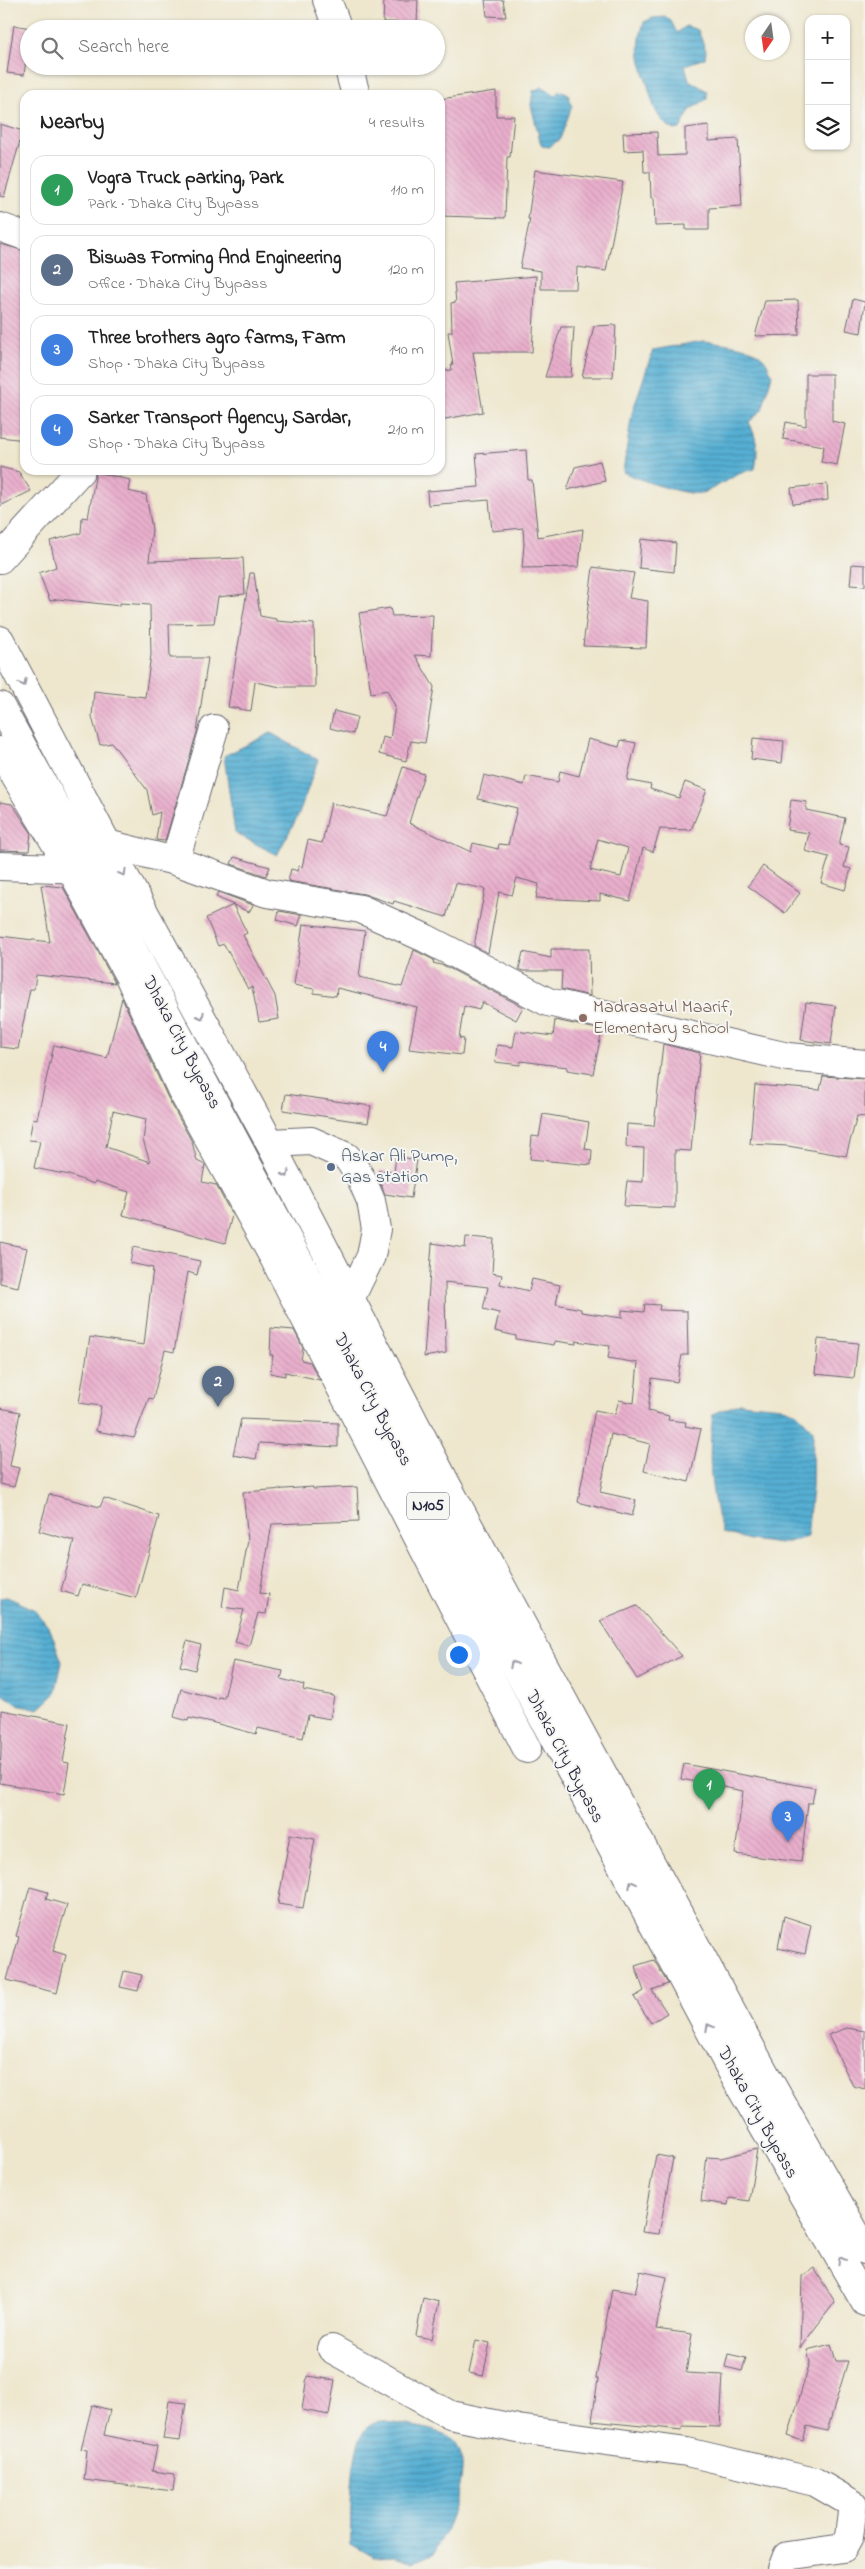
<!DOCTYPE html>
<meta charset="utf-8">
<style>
body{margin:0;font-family:"Indie Flower",sans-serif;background:#f2f2f2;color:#222}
.controls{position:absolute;right:15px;top:15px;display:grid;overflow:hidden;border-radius:10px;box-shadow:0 1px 4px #0004}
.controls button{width:45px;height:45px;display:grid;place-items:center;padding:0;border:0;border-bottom:1px solid #e0e0e0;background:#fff;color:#222;font:25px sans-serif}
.compass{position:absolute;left:745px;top:15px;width:45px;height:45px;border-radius:50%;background:#fff;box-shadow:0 1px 4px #0004;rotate:193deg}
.you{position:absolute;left:458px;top:1654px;width:18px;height:18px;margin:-12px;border:4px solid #fff;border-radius:50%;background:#1a73e8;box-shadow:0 0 0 8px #1a73e833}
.badge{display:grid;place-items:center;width:32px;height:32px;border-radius:50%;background:#d1495b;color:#fff;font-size:16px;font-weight:700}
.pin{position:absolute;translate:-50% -41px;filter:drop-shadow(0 1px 2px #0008)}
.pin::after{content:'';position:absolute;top:26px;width:18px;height:15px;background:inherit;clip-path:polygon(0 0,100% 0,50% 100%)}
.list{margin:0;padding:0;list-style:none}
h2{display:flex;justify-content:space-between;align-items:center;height:65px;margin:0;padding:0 20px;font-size:21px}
h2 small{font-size:16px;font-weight:400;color:#767676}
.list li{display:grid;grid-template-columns:32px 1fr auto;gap:15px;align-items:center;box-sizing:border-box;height:70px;margin:0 10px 10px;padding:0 10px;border:1px solid #e0e0e0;border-radius:15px}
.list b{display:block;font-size:19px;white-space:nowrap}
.list p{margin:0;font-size:16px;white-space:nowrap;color:#767676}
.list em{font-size:16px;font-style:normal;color:#767676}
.icon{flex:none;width:28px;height:28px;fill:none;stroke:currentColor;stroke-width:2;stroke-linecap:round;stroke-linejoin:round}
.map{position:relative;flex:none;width:865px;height:2569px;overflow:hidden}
.search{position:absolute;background:#fff;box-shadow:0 1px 4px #0004;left:20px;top:20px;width:425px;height:55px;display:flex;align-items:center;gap:12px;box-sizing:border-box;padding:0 18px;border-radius:28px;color:#767676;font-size:19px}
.panel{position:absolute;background:#fff;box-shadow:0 1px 4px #0004;left:20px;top:90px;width:425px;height:385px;border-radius:15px}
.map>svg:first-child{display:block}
.water{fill:url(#water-rules);stroke:#3c6887}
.building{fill:url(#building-back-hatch);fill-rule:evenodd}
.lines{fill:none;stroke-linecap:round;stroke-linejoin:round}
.minor-casing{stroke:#69676e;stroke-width:30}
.highway-casing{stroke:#69676e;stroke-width:30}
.minor{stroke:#fff;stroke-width:28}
.highway{stroke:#fff;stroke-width:28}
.oneway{stroke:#9c9ca7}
.education-dot{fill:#8d6e63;stroke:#f6f6f2;stroke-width:2}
.service-dot{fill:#5c6f8a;stroke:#f6f6f2;stroke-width:2}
.labels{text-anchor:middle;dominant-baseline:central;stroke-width:4;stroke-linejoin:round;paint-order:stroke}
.shield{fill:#f6f6f2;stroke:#626272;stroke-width:1}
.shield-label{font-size:16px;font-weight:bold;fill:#22223b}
.education-label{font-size:18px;fill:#785e54;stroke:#f6f6f2;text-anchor:start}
.street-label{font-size:18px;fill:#22223b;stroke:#f6f6f2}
.service-label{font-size:18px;fill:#4e5e75;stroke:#f6f6f2;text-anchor:start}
</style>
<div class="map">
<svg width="865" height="2569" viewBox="0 0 865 2569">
<defs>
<pattern id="water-rules" width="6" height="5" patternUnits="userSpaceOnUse" patternTransform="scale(1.25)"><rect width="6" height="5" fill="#55afd3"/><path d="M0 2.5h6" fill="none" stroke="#468eac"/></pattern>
<pattern id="building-back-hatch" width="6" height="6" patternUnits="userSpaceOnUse" patternTransform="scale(1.25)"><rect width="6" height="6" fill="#e9afcc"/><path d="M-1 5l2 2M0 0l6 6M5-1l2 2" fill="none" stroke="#c896b0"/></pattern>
</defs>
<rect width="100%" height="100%" fill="#f6f6f2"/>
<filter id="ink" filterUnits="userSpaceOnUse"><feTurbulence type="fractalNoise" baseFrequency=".02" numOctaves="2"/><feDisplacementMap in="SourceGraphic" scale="10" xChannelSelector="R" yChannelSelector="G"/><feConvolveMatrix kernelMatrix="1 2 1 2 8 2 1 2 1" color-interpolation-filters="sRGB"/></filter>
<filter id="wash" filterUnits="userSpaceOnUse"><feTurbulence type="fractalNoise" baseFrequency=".0096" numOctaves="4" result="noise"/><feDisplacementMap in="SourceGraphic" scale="20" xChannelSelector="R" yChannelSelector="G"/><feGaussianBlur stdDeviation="1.12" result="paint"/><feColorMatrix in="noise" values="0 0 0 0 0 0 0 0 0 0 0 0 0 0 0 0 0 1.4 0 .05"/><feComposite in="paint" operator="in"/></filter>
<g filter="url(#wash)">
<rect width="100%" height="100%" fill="#eee7ce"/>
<path class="water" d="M 665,17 L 671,21 L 677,33 L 686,26 L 698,30 L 706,51 L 705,58 L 685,65 L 689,80 L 707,91 L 707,99 L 691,109 L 680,129 L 675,130 C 658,121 654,109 649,90 C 642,63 634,52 644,22 L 653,18 Z
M 542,87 L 556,95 L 559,91 L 568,94 L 572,106 L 560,139 L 549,147 L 542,146 L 540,141 L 531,105 L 533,91 Z
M 703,341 C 721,343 749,344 763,358 C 767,362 770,370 772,375 L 762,410 L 749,422 C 757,439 759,450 755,469 C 733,473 722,486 702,493 C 689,497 636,479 623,472 L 632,413 L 653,350 Z
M 271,733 L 318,760 L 299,814 L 277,855 L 235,833 L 224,756 Z
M 740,1403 L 781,1407 L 797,1413 L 813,1431 L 812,1488 L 807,1537 L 780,1544 L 750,1540 L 723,1533 C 709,1493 708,1456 713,1414 Z
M 7,1597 L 34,1609 L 50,1629 L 62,1662 L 55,1694 L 39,1709 L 17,1704 L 0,1692 L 0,1598 Z
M 379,2421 C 398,2424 428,2427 444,2434 C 484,2450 447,2527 435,2553 L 413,2562 L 394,2556 L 374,2557 L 351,2544 C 350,2521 350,2445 366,2429 C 369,2425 375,2423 379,2421 Z"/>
<g id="blocks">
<path class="building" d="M 384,0 L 418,0 L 417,23 L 383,22 Z
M 485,0 L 503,0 L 506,17 L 487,16 Z
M 14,25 L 30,28 L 24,75 L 7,73 Z
M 496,91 L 496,116 L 514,116 L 510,157 L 507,157 L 505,218 L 440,216 L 440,99 Z
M 0,124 L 23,131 L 4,197 L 0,196 Z
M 709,125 L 709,141 L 738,139 L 742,206 L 709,208 L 709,230 L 686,230 L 686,225 L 655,226 L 654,198 L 651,198 L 650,172 L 644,172 L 643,150 L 624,151 L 623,133 L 657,132 L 658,156 L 685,155 L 685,128 Z
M 535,170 L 623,182 L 606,271 L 577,267 L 576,289 L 541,289 L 541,271 L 520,268 L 530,219 L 528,219 Z
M 0,244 L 25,251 L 25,440 L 0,437 Z
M 536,276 L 532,352 L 473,352 L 483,412 L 440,420 L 440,371 L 452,370 L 451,365 L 453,365 L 448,332 L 452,332 L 451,303 L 456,302 L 454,283 Z
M 853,299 L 865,302 L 861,333 L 846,330 Z
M 798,300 L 799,335 L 755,336 L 765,301 Z
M 616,325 L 613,377 L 582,377 L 594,326 Z
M 561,327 L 574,327 L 571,377 L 545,377 Z
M 806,374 L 832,374 L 832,421 L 845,424 L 837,465 L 821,462 L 824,446 L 783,439 L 786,422 L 806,426 Z
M 526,450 L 528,480 L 532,480 L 538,537 L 583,529 L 579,567 L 522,568 L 524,544 L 523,528 L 492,531 L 489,500 L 428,505 L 427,491 L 479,487 L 476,454 Z
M 600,461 L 605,481 L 567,490 L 575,467 Z
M 0,467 L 19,472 L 31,491 L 0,506 Z
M 96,472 L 130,480 L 128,491 L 146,495 L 152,529 L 149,561 L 243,558 L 245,594 L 218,597 L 214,623 L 169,624 L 170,658 L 208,658 L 197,732 L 165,841 L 156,840 L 160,812 L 152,815 L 147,790 L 112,743 L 100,745 L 92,717 L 94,691 L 145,697 L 151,655 L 150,605 L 120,603 L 120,606 L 58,599 L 50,601 L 39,573 L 56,567 L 50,541 L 81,533 L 82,517 L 88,518 Z
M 827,484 L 828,500 L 793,504 L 791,488 Z
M 641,539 L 676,543 L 674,572 L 639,568 Z
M 852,564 L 865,565 L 865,586 L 850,585 Z
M 593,567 L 634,573 L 629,598 L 648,601 L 646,648 L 583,646 Z
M 250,573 L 254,573 L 260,616 L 276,619 L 276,621 L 314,624 L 315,687 L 281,687 L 255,682 L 251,711 L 228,707 Z
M 390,608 L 392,616 L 433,615 L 431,656 L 415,655 L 434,687 L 425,743 L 411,741 L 406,761 L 379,754 L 383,737 L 390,739 L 395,706 L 387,690 L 371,693 L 359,613 Z
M 334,711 L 357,717 L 353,734 L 330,728 Z
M 753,738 L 784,741 L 782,763 L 751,759 Z
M 588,739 L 619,747 L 621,740 L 636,743 L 627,780 L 651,785 L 650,789 L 679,798 L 685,782 L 707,790 L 691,830 L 660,829 L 653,852 L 643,848 L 630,901 L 600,894 L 600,901 L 536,898 L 539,884 L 517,878 L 512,895 L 499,892 L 488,953 L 474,946 L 485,889 L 456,883 L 446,917 L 394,901 L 393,904 L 364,894 L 288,881 L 291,869 L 298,871 L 299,866 L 302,867 L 308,840 L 322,843 L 331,803 L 387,816 L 403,767 L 424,774 L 409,823 L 471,852 L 473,843 L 498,849 L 499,844 L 508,845 L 517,808 L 478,799 L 484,775 L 524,785 L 526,776 L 558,782 L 560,771 L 579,776 ZM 598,839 L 628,848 L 621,877 L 590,870 Z
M 791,800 L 807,802 L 806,810 L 845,818 L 839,845 L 849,847 L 844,867 L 851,869 L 845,890 L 821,883 L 829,857 L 805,851 L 809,833 L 787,830 Z
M 0,802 L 12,804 L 31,832 L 29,851 L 0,850 Z
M 234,857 L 270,867 L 266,876 L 231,864 Z
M 763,866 L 800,893 L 785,913 L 748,886 Z
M 41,885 L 63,887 L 115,983 L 36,975 L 34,989 L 30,989 L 18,1049 L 0,1047 L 0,936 L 50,942 Z
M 218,892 L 253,905 L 249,912 L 216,897 Z
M 233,905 L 247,933 L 243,935 L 275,996 L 279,1019 L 259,1022 L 252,987 L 248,989 L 224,944 L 218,946 L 206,918 Z
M 279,911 L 302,915 L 298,926 L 277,920 Z
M 303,924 L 365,931 L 359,977 L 402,987 L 414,950 L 434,960 L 433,963 L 445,966 L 523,1007 L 516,1020 L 482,1002 L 479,1010 L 464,1006 L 459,1038 L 464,1039 L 462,1055 L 409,1049 L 417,1007 L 337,988 L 336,996 L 314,993 L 314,989 L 294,985 Z
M 551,949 L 589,949 L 590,996 L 561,989 L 562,971 L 523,971 L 519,969 L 523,952 L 551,958 Z
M 122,998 L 167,1096 L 192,1142 L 197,1161 L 205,1165 L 202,1182 L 216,1185 L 232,1215 L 225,1243 L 123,1215 L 129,1192 L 95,1181 L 94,1184 L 69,1175 L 34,1168 L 40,1141 L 29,1140 L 33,1118 L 37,1119 L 54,1045 L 107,1058 ZM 113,1111 L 146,1119 L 143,1140 L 150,1162 L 106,1147 Z
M 806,1002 L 836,1006 L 831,1044 L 801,1040 Z
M 555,1020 L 602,1030 L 593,1074 L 567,1070 L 567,1067 L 521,1061 L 520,1065 L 495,1062 L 497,1045 L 513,1047 L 516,1031 L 553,1036 Z
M 663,1044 L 700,1053 L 691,1151 L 675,1150 L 675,1208 L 624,1206 L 627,1181 L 643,1182 L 644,1148 L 626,1147 L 627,1124 L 654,1126 Z
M 823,1076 L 865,1079 L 865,1117 L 857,1116 L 846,1156 L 788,1146 L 750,1144 L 755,1085 L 820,1090 Z
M 286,1094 L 371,1106 L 368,1123 L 283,1110 Z
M 543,1114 L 589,1122 L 585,1149 L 592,1150 L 591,1165 L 530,1159 L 532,1136 L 539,1137 Z
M 396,1156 L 417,1160 L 411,1198 L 385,1194 L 378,1177 L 379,1170 L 394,1172 Z
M 466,1237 L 494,1239 L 492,1273 L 502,1275 L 500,1284 L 529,1291 L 532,1279 L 560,1285 L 556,1304 L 581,1309 L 581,1312 L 622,1318 L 622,1310 L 644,1312 L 645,1304 L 660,1305 L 659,1310 L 687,1311 L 688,1355 L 682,1355 L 677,1382 L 652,1378 L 648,1411 L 669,1416 L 668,1420 L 686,1422 L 685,1426 L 701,1429 L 689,1482 L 644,1471 L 650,1444 L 611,1434 L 600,1492 L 636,1500 L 632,1516 L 578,1502 L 595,1410 L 615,1414 L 619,1400 L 634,1403 L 638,1363 L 608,1358 L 610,1346 L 576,1341 L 576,1344 L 555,1341 L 554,1345 L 516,1339 L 516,1336 L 495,1331 L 499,1313 L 483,1309 L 488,1287 L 445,1282 L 446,1353 L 424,1357 L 432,1243 L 465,1248 Z
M 0,1242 L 27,1248 L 18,1287 L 0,1283 Z
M 133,1247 L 200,1261 L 197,1275 L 188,1272 L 174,1352 L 165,1350 L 153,1399 L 149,1398 L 134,1438 L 96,1431 L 101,1406 L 79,1403 L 90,1337 L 144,1345 L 153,1268 L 130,1263 Z
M 271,1328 L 294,1330 L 303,1348 L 301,1360 L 310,1362 L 320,1380 L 285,1372 L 285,1376 L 270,1373 L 273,1355 L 270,1355 Z
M 818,1339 L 858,1343 L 854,1378 L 815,1374 Z
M 0,1408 L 20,1412 L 10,1466 L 19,1468 L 14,1487 L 0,1484 Z
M 241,1419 L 338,1423 L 338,1447 L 259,1443 L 256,1459 L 233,1455 Z
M 313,1487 L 313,1489 L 357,1487 L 359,1521 L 272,1524 L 260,1593 L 269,1594 L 266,1614 L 258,1613 L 249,1646 L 235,1642 L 244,1610 L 222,1607 L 225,1587 L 239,1590 L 248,1540 L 243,1492 Z
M 49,1494 L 100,1507 L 104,1498 L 159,1516 L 136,1598 L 82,1584 L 78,1596 L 61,1591 L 74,1541 L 39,1531 Z
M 637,1606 L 682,1656 L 637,1679 L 600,1621 Z
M 187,1641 L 201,1645 L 195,1670 L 180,1666 Z
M 233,1661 L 283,1671 L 281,1679 L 304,1685 L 303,1690 L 334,1696 L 330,1719 L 308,1715 L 303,1738 L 258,1728 L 256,1734 L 207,1721 L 206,1722 L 189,1718 L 188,1721 L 174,1717 L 181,1689 L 217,1699 L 218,1697 L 224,1698 Z
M 2,1710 L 70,1723 L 63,1762 L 69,1763 L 64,1794 L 0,1783 Z
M 684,1764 L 815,1788 L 812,1803 L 808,1803 L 801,1862 L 735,1854 L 743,1791 L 681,1779 Z
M 290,1834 L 315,1839 L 303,1908 L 278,1904 Z
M 30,1887 L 48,1892 L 46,1899 L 67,1905 L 53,1951 L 66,1955 L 57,1993 L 7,1980 L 19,1937 L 16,1936 Z
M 784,1916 L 811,1925 L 805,1954 L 778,1948 Z
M 654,1960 L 668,1984 L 652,1990 L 667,2013 L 651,2023 L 634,1997 L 644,1991 L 635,1966 Z
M 124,1971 L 142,1975 L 138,1991 L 120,1987 Z
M 847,2028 L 865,2031 L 865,2089 L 853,2086 L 828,2035 Z
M 757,2149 L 749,2201 L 729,2198 L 728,2205 L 701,2201 L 707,2157 L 721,2158 Z
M 656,2155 L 673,2158 L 659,2234 L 642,2232 Z
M 814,2268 L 835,2302 L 800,2348 L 802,2276 Z
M 640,2271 L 667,2277 L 656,2329 L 692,2334 L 686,2373 L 723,2375 L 720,2427 L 682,2426 L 682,2430 L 592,2421 L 598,2379 L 596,2378 L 612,2289 L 635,2293 Z
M 423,2298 L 439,2302 L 432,2339 L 416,2336 Z
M 476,2340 L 490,2343 L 483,2376 L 469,2373 Z
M 831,2344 L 836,2361 L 848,2361 L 827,2431 L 807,2426 L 803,2441 L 788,2436 L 810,2362 L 807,2350 Z
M 728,2354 L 746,2358 L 742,2371 L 725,2367 Z
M 307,2376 L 335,2380 L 329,2415 L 302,2410 Z
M 169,2401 L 186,2403 L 180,2441 L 163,2439 Z
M 92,2405 L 110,2410 L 104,2435 L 157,2446 L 152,2471 L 175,2474 L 173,2491 L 84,2480 L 87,2450 L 81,2449 Z"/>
</g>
</g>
<g filter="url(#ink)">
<use href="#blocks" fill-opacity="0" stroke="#69676e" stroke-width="1"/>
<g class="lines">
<defs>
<path id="minor" d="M 327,0 L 338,29
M 348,66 L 356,95
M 0,227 L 25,236
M 0,559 L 81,470
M 0,751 L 71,869 L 128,974 L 181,1089 L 274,1258 L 527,1749
M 107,844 L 175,861 L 267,893 L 361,909 L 425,938 L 548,1002 L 788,1057 L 865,1064
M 175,861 L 214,729
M 0,866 L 86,869
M 270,1143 L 311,1141 L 347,1157 L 361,1178 L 371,1201 L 376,1229 L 371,1256 L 350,1299
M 332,2349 L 450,2415 L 518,2429 L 687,2452 L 815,2482 L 853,2504 L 849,2537 L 843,2548 L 787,2556 L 782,2569"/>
<path id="highway" d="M 0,640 L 107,844 L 270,1143 L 445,1482 L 764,2072 L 865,2250
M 0,706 L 73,838 L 737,2081 L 865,2302"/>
</defs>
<use href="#minor" class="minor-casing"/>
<use href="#highway" class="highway-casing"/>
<use href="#minor" class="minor"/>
<use href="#highway" class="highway"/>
</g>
<defs><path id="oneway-chevron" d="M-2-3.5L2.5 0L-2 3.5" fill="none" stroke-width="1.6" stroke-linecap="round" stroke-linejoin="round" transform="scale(1.25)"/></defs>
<g class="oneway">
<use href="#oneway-chevron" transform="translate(23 683) rotate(62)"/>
<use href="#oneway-chevron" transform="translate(123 873) rotate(61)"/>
<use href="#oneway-chevron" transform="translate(201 1016) rotate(61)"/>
<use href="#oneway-chevron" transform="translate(286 1174) rotate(63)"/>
<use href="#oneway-chevron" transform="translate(513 1664) rotate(-118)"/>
<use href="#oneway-chevron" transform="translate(632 1884) rotate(-118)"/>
<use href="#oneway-chevron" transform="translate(709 2027) rotate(-118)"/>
<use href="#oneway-chevron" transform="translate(841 2260) rotate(-120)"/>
</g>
</g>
<circle class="education-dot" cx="583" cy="1018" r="5"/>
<circle class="service-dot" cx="331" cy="1167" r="5"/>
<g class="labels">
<rect class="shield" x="407" y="1492.5" width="42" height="27" rx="4"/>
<g class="shield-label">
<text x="428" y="1506">N105</text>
</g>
<g class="education-label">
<text x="593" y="1008">Madrasatul Maarif,<tspan x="593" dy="21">Elementary school</tspan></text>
</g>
<g class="street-label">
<text transform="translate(181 1043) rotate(62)">Dhaka City Bypass</text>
<text transform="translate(372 1400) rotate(62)">Dhaka City Bypass</text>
<text transform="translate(564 1757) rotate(62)">Dhaka City Bypass</text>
<text transform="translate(757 2113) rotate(61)">Dhaka City Bypass</text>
</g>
<g class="service-label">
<text x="341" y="1157">Askar Ali Pump,<tspan x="341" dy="21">Gas station</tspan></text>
</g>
</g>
</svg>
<div class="controls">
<button>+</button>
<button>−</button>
<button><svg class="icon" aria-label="layers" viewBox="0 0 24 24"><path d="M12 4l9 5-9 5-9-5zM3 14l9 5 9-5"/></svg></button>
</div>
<svg class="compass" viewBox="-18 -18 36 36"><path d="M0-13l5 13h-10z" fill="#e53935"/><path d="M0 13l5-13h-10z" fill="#767676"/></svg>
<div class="you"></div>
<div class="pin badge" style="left:709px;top:1810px;background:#2e9e5b">1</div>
<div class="pin badge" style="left:218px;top:1407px;background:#5c6f8a">2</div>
<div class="pin badge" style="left:788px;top:1842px;background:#3f7fe0">3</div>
<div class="pin badge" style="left:383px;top:1072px;background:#3f7fe0">4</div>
<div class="search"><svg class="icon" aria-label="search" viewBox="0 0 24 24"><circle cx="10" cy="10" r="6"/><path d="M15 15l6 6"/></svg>Search here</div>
<section class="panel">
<h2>Nearby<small>4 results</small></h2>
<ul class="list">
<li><span class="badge" style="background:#2e9e5b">1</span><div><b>Vogra Truck parking, Park</b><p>Park · Dhaka City Bypass</p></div><em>110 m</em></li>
<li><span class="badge" style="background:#5c6f8a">2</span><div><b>Biswas Forming And Engineering</b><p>Office · Dhaka City Bypass</p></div><em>120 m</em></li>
<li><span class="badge" style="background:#3f7fe0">3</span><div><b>Three brothers agro farms, Farm</b><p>Shop · Dhaka City Bypass</p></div><em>140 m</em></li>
<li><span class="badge" style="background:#3f7fe0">4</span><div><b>Sarker Transport Agency, Sardar,</b><p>Shop · Dhaka City Bypass</p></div><em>210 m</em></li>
</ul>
</section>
</div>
